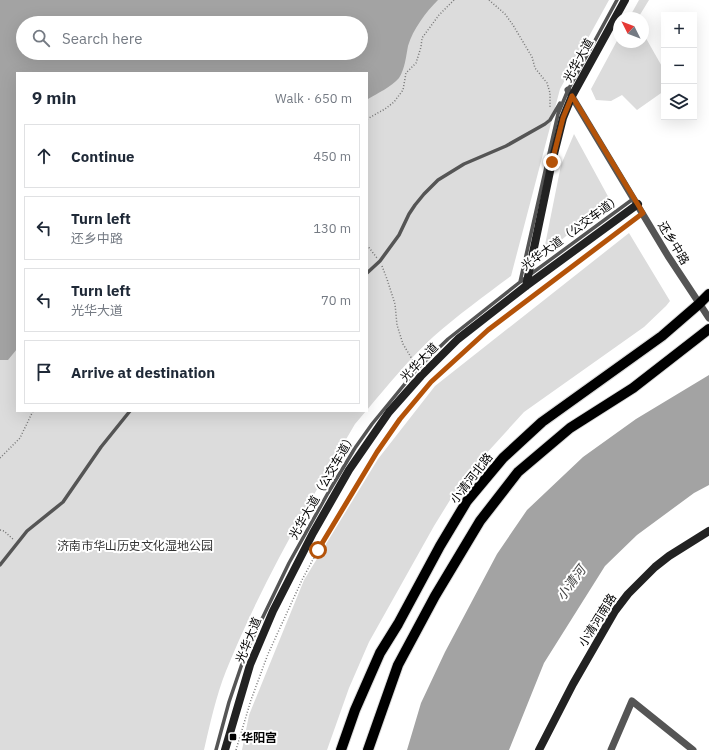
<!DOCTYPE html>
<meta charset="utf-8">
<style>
body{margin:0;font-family:"IBM Plex Sans","Noto Sans SC",sans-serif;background:#f6f6f7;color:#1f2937}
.controls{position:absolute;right:12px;top:12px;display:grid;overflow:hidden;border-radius:0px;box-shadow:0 4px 16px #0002}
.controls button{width:36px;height:36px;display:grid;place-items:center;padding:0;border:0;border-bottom:1px solid #e0e1e3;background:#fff;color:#1f2937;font:20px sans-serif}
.compass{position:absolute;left:613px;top:12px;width:36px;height:36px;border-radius:50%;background:#fff;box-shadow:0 4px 16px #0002;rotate:312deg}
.stop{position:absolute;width:12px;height:12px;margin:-9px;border:3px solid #b45309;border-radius:50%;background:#fff}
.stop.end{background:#b45309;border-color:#fff;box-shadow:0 1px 4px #0008}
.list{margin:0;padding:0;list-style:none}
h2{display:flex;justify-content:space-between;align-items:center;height:52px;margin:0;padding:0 16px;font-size:17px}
h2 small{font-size:13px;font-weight:400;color:#747a83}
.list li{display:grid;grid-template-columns:26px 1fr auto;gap:12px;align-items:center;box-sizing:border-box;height:64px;margin:0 8px 8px;padding:0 8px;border:1px solid #e0e1e3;border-radius:0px}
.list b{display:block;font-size:15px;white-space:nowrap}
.list p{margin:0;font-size:13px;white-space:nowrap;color:#747a83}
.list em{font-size:13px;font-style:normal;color:#747a83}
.icon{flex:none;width:22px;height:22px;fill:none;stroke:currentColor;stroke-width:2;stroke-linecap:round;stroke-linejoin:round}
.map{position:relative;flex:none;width:709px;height:750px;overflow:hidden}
.search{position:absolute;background:#fff;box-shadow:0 4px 16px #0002;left:16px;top:16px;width:352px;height:44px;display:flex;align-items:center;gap:10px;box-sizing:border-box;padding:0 14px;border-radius:22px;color:#747a83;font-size:15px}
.panel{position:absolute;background:#fff;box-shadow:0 4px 16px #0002;left:16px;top:72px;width:352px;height:340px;border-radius:0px}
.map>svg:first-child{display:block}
.green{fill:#dcdcdc;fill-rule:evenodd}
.water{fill:#a3a3a3;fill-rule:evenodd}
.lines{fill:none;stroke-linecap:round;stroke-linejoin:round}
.primary-casing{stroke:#dbdbdb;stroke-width:12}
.path{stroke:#777;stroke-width:1.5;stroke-dasharray:1 2;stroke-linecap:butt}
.service{stroke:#555;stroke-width:3.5}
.minor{stroke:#555;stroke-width:7}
.secondary{stroke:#222;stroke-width:8}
.primary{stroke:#000;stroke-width:10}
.route{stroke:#b45309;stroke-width:5}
.poi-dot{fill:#000;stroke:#fff;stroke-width:1.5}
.labels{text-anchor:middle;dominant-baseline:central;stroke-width:4;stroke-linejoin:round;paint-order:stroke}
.street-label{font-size:12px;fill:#000;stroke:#fff}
.park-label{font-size:12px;fill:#333;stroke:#fff}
.poi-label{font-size:12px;font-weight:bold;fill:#000;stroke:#fff;text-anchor:start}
.water-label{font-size:13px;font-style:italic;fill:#444;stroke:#fff}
</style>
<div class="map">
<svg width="709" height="750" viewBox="0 0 709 750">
<rect width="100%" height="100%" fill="#fff"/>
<path class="green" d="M 0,0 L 609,0 L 560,89 L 511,276 C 484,296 458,315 433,337 C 409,359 388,385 367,410 L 367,73 L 17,73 L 17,411 L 366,411 L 355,424 C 308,504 261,584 226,671 C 216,696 210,724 204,750 L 0,750 ZM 23,23 L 361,23 L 361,53 L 23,53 Z
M 639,0 L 649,0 L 638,18 L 629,18 Z
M 643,33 L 664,70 L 664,91 L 637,110 L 622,95 L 611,101 L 596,100 L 591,89 L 619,37 L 619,42 L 643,42 Z
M 574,134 L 610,200 L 543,255 L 561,165 Z
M 629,233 L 670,301 L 666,306 L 644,327 L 524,412 L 463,479 L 434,526 L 369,642 L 349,688 L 327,750 L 242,750 L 249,715 L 304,580 L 378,459 L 435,386 Z"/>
<path class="water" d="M 0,0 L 438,0 C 426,12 413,29 408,46 C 406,56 405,69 399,78 C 391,87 378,93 368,99 L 367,99 L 367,73 L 17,73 L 17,349 L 8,360 L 0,360 ZM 23,23 L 361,23 L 361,53 L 23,53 Z
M 709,375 L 709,485 L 694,493 L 637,535 L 605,566 L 544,663 L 509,750 L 407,750 L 421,703 L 445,652 L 497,554 L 527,510 L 583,457 L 636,419 Z"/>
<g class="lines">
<defs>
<path id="primary" d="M 341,750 L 355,710 L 380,653 L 398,624 L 440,546 L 467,501 L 503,458 L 542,422 L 662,336 L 699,304 L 709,294
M 368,750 L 398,665 L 435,596 L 480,521 L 518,472 L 570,428 L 633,388 L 709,329"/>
</defs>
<use href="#primary" class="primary-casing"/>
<path class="path" d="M 489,0 L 505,14 L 513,25 L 532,57 L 535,68 L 547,83 L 550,93 L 550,108
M 367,119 L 385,109 L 394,102 L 403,90 L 406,73 L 416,63 L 421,47 L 422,38 L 439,15 L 454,0
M 367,245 L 377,258
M 382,266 L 387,279 L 395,304 L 397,325 L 403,344 L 415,364
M 0,458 L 20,438 L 33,411
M 0,530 L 4,531 L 14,540
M 236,750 L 251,700 L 268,654 L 302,580 L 318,550 L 353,490 L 377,452 L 400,419 L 431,383 L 487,330 L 638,217"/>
<path class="service" d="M 367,273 L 380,261 L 399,235 L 409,214 L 415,205 L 424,194 L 438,180 L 464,164 L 506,146 L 545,124 L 550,120 L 560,103
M 520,282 L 558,114 L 568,90 L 617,0
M 0,565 L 27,531 L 63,502 L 101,447 L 130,411
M 216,750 L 229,702 L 246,652 L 289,563 L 328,493 L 355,448 L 372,424 L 417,369 L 448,339 L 520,282 L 633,199"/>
<path class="minor" d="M 568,90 L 668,256 L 709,318
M 611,750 L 632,701 L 693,750"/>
<path class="secondary" d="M 526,286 L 552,162 L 563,118 L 572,96 L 625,0
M 225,750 L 250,665 L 273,611 L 313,533 L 349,470 L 389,412 L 421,376 L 458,339 L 526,286 L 638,204
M 539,750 L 573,684 L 615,611 L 628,594 L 655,567 L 669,556 L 709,531"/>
<use href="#primary" class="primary"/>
</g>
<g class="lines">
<path class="route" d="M 318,550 L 377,452 L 400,419 L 431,382 L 488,330 L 643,213 L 572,96 L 563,118 L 552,162"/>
</g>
<rect class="poi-dot" x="229" y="733" width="8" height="8" rx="2"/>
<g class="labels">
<g class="street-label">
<text transform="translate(578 60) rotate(-61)">光华大道</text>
<text transform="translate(571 232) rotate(-36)">光华大道（公交车道）</text>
<text transform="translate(674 243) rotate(59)">还乡中路</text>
<text transform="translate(419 362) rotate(-46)">光华大道</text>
<text transform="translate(471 478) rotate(-52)">小清河北路</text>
<text transform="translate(322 486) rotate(-60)">光华大道（公交车道）</text>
<text transform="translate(597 620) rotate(-58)">小清河南路</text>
<text transform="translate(248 640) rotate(-68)">光华大道</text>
</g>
<g class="park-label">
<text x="135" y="545">济南市华山历史文化湿地公园</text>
</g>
<g class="poi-label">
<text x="241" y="737">华阳宫</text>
</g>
<g class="water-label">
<text transform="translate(571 583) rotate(-54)">小清河</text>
</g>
</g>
</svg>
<div class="controls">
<button>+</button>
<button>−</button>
<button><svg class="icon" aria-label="layers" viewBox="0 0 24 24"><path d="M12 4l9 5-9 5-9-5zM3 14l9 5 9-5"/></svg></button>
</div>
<svg class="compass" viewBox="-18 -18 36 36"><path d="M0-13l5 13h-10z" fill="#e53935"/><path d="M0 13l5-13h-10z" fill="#747a83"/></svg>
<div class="stop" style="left:318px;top:550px"></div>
<div class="stop end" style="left:552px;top:162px"></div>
<div class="search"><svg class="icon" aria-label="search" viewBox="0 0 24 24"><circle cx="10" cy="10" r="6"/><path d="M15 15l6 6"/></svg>Search here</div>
<section class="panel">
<h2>9 min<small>Walk · 650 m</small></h2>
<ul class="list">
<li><svg class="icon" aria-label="ahead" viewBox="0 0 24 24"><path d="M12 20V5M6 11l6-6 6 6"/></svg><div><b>Continue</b></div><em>450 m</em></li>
<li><svg class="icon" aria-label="left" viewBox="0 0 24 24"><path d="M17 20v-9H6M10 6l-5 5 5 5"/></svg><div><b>Turn left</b><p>还乡中路</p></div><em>130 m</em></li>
<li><svg class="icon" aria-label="left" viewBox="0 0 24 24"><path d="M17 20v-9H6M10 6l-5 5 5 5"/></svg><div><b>Turn left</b><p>光华大道</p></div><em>70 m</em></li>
<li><svg class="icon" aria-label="arrive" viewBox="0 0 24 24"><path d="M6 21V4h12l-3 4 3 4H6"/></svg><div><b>Arrive at destination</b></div></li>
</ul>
</section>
</div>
